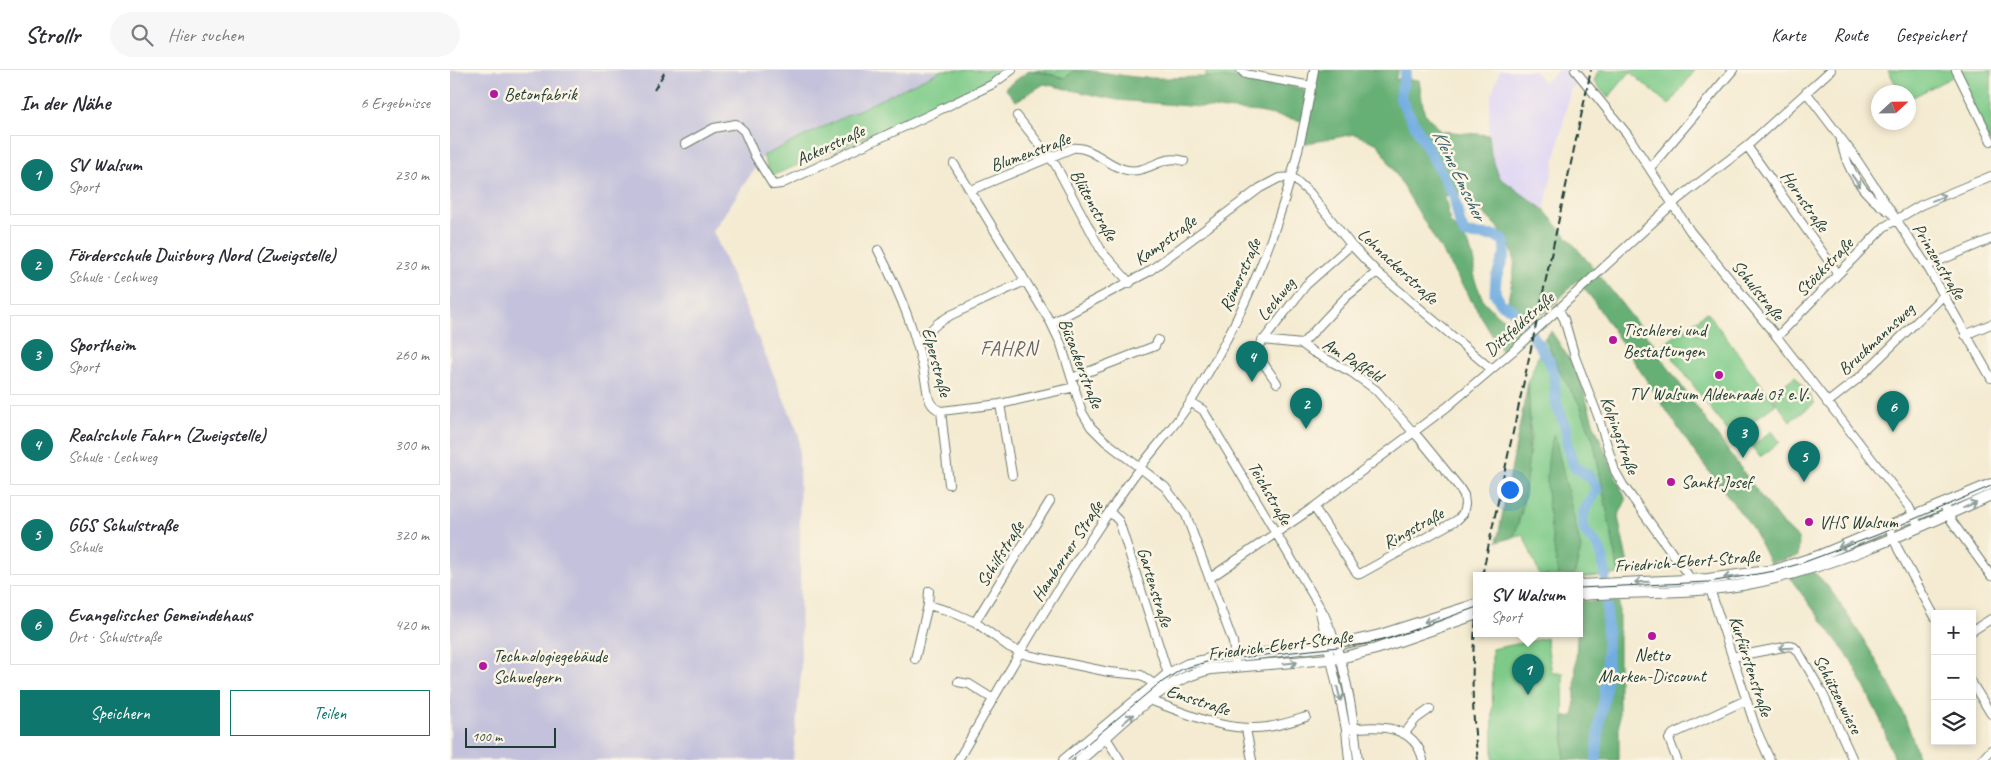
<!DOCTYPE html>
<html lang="de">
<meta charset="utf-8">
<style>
body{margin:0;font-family:Caveat,sans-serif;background:#f7f7f7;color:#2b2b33}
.controls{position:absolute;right:15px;bottom:15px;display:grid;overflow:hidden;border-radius:0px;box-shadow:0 2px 8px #0003}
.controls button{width:45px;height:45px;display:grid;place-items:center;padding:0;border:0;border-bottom:1px solid #e1e1e2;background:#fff;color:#2b2b33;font:25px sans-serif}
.compass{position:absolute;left:1421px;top:15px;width:45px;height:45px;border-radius:50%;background:#fff;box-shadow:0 2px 8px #0003;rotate:68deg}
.scale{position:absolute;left:15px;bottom:12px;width:91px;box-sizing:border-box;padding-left:5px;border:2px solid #1f3d34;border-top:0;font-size:14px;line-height:18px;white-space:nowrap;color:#1f3d34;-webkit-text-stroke:4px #fcf5e5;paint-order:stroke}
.you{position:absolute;left:1059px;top:419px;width:18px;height:18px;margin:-12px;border:4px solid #fff;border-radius:50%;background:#1a73e8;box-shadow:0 0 0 8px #1a73e833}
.badge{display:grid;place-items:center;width:32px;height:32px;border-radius:50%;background:#0f766e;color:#fff;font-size:16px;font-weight:700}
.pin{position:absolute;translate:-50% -41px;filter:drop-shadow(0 1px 2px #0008)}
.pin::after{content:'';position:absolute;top:26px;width:18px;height:15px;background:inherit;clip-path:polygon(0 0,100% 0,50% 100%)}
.popup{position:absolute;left:1023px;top:502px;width:110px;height:65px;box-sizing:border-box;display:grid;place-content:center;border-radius:0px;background:#fff;filter:drop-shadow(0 1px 4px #0005);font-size:16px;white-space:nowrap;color:#7c7c81}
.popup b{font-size:19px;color:#2b2b33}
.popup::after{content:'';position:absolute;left:50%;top:100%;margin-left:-10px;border:10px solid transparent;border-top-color:#fff}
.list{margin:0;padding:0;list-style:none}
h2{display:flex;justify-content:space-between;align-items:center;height:65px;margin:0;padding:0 20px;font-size:21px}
h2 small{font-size:16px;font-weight:400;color:#7c7c81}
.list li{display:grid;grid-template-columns:32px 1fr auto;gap:15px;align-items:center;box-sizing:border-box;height:80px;margin:0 10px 10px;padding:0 10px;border:1px solid #e1e1e2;border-radius:0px}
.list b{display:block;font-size:19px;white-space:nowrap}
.list p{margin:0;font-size:16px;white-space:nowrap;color:#7c7c81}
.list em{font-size:16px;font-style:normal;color:#7c7c81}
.actions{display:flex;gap:10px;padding:15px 20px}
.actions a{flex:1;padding:11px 0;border:1px solid #0f766e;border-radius:0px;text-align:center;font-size:18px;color:#0f766e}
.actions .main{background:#0f766e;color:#fff}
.icon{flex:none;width:28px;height:28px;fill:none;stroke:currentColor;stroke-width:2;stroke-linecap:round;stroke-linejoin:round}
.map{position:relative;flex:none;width:1541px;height:690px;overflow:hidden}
header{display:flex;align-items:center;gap:30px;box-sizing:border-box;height:70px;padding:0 25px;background:#fff;border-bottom:1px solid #e1e1e2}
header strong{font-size:24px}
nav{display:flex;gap:28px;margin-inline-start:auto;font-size:18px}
.search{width:350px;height:45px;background:#f7f7f7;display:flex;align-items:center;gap:12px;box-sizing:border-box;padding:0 18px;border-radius:28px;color:#7c7c81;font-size:19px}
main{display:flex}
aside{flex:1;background:#fff}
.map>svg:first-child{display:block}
.built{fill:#ded5f5}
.industrial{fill:#c3c1db}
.green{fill:#7ecb89;stroke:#4e845e}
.forest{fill:#66af75;stroke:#427654}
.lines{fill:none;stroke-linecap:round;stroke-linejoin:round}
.river{stroke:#70ace1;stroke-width:11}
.minor-casing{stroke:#6a7a6b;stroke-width:10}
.major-casing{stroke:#6a7a6b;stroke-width:12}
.minor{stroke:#fff;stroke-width:8}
.major{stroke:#fff;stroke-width:10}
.tram{stroke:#1f3d34;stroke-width:1}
.rail{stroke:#1f3d34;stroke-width:2;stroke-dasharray:8 4;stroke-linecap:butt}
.oneway{stroke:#8f9e9a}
.poi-dot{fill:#b5179e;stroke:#fcf5e5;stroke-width:2}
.labels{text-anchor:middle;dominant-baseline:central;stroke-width:5;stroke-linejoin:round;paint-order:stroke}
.poi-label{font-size:18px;fill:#1f3d34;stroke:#fcf5e5;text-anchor:start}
.street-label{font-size:18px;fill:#1f3d34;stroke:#fcf5e5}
.water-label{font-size:19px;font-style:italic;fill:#375e68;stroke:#fcf5e5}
.quarter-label{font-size:20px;letter-spacing:1px;fill:#62656c;stroke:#fcf5e5}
</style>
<header>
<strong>Strollr</strong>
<div class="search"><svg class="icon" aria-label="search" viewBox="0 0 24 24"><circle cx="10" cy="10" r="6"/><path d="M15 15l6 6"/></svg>Hier suchen</div>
<nav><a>Karte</a><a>Route</a><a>Gespeichert</a></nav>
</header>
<main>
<aside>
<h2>In der Nähe<small>6 Ergebnisse</small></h2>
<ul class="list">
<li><span class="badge">1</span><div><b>SV Walsum</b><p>Sport</p></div><em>230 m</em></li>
<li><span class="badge">2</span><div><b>Förderschule Duisburg Nord (Zweigstelle)</b><p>Schule · Lechweg</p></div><em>230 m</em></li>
<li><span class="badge">3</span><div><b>Sportheim</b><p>Sport</p></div><em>260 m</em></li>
<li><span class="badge">4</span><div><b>Realschule Fahrn (Zweigstelle)</b><p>Schule · Lechweg</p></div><em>300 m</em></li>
<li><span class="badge">5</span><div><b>GGS Schulstraße</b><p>Schule</p></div><em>320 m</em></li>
<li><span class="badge">6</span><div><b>Evangelisches Gemeindehaus</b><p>Ort · Schulstraße</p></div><em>420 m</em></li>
</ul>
<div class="actions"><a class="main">Speichern</a><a>Teilen</a></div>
</aside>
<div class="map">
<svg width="1541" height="690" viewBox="0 0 1541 690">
<rect width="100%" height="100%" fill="#fcf5e5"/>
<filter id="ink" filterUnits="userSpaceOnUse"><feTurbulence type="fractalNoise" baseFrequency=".02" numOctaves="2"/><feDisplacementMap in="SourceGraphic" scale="10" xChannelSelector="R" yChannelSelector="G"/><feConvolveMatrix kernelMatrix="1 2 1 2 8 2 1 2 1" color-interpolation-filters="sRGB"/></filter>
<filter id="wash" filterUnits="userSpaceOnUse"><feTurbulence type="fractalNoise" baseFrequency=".0096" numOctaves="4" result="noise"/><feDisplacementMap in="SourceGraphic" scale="20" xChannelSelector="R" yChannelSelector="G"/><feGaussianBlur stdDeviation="1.12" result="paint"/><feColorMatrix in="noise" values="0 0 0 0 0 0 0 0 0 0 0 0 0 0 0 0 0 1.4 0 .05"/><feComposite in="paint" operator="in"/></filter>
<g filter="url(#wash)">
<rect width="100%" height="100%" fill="#f4ebd2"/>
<path class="built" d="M 1050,0 L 1083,0 L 1094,12 L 1109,0 L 1115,0 L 1131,13 L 1123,16 L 1120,21 L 1094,140 L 1049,107 L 1041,84 L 1039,65 L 1039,44 L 1042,24 Z"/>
<path class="industrial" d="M 0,0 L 492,0 L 313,86 L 263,161 L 349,365 L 351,604 L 343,690 L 0,690 Z"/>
<path class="green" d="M 492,0 L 554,0 L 538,12 L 421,65 L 321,106 L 313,86 Z
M 584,0 L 625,0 L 615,8 Z
M 757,0 L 788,0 L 793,7 L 792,10 L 754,8 Z
M 1149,0 L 1245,0 L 1219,35 L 1180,2 L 1158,28 L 1144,11 Z
M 1438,0 L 1541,0 L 1541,73 L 1506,5 L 1459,29 L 1458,22 L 1450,22 Z
M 1257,242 L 1326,334 L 1282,367 L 1213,275 Z
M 1095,267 L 1112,306 L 1130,335 L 1144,373 L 1169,504 L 1129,508 L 1129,506 L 1124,506 L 1131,478 L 1098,431 L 1108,506 L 1090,506 L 1073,464 L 1064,467 L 1072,441 L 1081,367 L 1078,313 Z
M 1345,306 L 1365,333 L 1340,351 L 1321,325 Z
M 1322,361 L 1330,372 L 1310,387 L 1302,377 Z
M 1096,568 L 1102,603 L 1113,603 L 1114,690 L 1043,690 L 1042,579 Z"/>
<path class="forest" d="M 580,0 L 615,8 L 625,0 C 651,0 676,8 702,8 C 729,9 765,4 792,10 L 793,7 L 851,18 L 857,24 L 852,51 L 809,42 L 667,30 L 594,14 L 566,31 L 555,18 Z
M 867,0 L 949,0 L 945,9 L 969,10 L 974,42 L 990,61 L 1039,65 L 1041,84 L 1049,107 L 1094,140 L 1142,196 L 1204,275 L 1207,282 L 1310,425 L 1330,451 L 1349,469 L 1348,486 L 1320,493 L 1303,459 L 1245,383 L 1141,227 L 1127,210 L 1096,243 L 1077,248 L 1058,232 C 1059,221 1066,200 1064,189 C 1059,160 1028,139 1007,122 L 995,126 L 1000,152 L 1019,175 L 1024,191 L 1024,208 L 1033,230 L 1046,244 L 1074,263 L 1052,282 L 928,74 L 904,64 L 853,74 Z
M 1101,261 L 1128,302 L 1144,355 L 1176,430 L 1168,447 L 1180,504 L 1169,504 L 1144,373 L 1130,335 L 1112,306 L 1095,267 Z
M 1078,313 C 1081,366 1080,416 1064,467 L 1047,472 Z
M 1104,363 L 1131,478 L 1124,506 L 1108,506 C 1102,460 1089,408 1104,363 Z
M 1360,500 C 1376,510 1386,528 1396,543 C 1427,589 1455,636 1469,690 L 1445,690 L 1430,649 L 1401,590 L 1340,508 Z
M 1129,531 L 1169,532 L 1169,690 L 1114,690 L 1114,647 L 1124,646 L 1127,564 L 1129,564 Z"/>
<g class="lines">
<path class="river" d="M 956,0 L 950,28 L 1004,126 L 1010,154 L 1015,164 L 1046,166 L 1054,171 L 1055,183 L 1046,208 L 1045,223 L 1051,234 L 1062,239 L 1073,251 L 1099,290 L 1104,304 L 1106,333 L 1116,359 L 1117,373 L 1124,396 L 1142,409 L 1147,419 C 1144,428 1134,438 1133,446 C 1131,467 1145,468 1150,480 C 1154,488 1154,499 1155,507
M 1146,690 L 1150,647 L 1154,630 L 1157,605 L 1157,535"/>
</g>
</g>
<g filter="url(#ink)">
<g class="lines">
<defs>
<path id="minor" d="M 791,0 L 795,4 L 800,5 L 862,16
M 1125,0 L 1177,64 L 1240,161 L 1327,267 L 1459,437 L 1469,457
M 1506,0 L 1541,71
M 1356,22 L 1403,84 L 1477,196 L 1541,308
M 567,46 L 605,94 L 652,182 L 680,213
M 1391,71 C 1397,101 1412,124 1438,141
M 235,74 L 264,58 L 286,54 L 294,61 L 305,86 L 323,115 L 331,114 L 475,47 L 543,14 L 562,0
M 1297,76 L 1388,204
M 504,94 L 601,253 L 611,274 L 632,342 L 641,357 L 655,371 L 715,417 L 736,445 L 783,572 L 785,590
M 1200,98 L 1283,0
M 842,107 L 860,123 L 901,175 L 927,202 L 1041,299
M 521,120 L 623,78 C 643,76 658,97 677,100 C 698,104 713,83 734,91
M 428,180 C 450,223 468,266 476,314 C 478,326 478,336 491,341 L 499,414
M 1477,196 L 1541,169
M 1109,240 L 1114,249 L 1125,287 L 1148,346 L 1165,401 L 1173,415 L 1238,505 L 1238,515
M 601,253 L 698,202 L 810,118 L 829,108 L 842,107
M 1515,265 L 1541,254
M 1327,267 L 1434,157 L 1471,135 L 1541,106
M 812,270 L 852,274 L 863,282 L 901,302 L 926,320 L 963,362 L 969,368 L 1009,417 L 1014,425 L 1015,434 L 1013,444 L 1007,450 L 910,504 L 907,503 L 904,499 L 864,437
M 467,273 L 488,253 L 501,245 L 575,211
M 852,274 L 896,227 L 927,202
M 622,308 L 705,276 L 708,270
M 827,313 C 821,303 807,289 809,276 L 856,215 L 901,175
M 740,332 L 753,340 L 874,544 C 895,590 903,640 908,690
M 1377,333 L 1410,307 L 1493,226
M 550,334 L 562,405
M 491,341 L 550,334 L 625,317
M 1496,440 L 1501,450 L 1541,506
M 660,442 L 669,451 L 718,604
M 1439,458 L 1448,479 L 1485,547
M 760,508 L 864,437 L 997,337 L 1063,281 L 1228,129 L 1297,76 L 1381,0
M 1259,516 L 1306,659 L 1320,690
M 478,535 L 499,541 L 525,552 L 559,577 L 577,585 L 659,602 L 691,605 L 704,614
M 870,542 L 890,629 L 896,660 L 899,690
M 525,552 L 600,431
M 1522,561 L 1541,549
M 1282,587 L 1339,576 L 1344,577 L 1348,581 L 1373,624 L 1403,690
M 465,589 L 478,535 L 479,521
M 508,612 L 519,614 L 543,629
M 1522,613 L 1541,644
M 697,626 L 699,630 C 739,644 776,663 818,657 C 831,655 843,651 856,647
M 796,659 L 802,690
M 900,659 C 929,655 965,655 973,690
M 653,663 L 670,690
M 955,663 L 966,649 L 980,639
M 508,690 C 547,623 584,555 627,490 C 648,459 669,426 691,396 C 708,374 727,353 742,330 C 807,224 845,123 864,0
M 1227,690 L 1219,669 L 1223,664 L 1296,630
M 1532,690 L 1541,680"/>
<path id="major" d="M 1129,515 L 1258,509 L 1325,500 L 1368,486 L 1541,414
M 1129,525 C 1183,521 1238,524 1292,515 C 1378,500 1462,461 1541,425
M 614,690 L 718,604 L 738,594 L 759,589 L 887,575 L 930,565 L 1027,534
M 630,690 C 668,658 710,609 761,599 L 890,588 L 926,579 L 1027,544"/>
</defs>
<use href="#minor" class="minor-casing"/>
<use href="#major" class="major-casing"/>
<use href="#minor" class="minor"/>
<use href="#major" class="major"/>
<path class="tram" d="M 1129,518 L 1259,512 L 1325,501 L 1352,493 L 1427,465 L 1541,416
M 618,690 L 706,616 L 732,599 L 760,591 L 916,574 L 941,568 L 1027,537"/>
<path class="rail" d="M 204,20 L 216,0
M 1032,506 L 1141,0
M 1027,538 C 1021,589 1021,639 1028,690"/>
</g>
<defs><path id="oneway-shaft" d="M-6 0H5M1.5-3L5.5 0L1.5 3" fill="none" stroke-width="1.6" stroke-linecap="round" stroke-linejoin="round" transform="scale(1.25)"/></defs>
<g class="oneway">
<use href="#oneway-shaft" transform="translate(1406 111) rotate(55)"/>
<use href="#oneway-shaft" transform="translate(1489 128) rotate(-23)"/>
<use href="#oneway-shaft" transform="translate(1520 435) rotate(-24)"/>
<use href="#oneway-shaft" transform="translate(1395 475) rotate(159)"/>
<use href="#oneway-shaft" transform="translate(1281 507) rotate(174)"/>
<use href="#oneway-shaft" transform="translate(1192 512) rotate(178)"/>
<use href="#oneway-shaft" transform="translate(981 550) rotate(162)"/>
<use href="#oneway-shaft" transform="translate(1336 578) rotate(178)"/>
<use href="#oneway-shaft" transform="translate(840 593) rotate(-5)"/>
<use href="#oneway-shaft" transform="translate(889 624) rotate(76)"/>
<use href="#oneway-shaft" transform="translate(678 649) rotate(-41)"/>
</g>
</g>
<g class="poi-dot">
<circle cx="44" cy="24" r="5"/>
<circle cx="1163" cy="270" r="5"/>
<circle cx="1269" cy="305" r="5"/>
<circle cx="1221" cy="412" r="5"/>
<circle cx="1359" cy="452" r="5"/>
<circle cx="1202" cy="566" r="5"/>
<circle cx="33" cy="596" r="5"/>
</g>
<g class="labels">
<g class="poi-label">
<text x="54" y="24">Betonfabrik</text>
<text x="1173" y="260">Tischlerei und<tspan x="1173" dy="21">Bestattungen</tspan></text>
<text x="1269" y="324" text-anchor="middle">TV Walsum Aldenrade 07 e.V.</text>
<text x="1231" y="412">Sankt Josef</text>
<text x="1369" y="452">VHS Walsum</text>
<text x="1202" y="585" text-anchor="middle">Netto<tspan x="1202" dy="21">Marken-Discount</tspan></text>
<text x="43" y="586">Technologiegebäude<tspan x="43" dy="21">Schwelgern</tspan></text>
</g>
<g class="street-label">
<text transform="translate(380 75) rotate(-25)">Ackerstraße</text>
<text transform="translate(580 82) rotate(-20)">Blumenstraße</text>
<text transform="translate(1355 131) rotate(55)">Hornstraße</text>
<text transform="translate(644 135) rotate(61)">Blütenstraße</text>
<text transform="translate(715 170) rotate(-36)">Kampstraße</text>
<text transform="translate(1489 191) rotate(59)">Prinzenstraße</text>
<text transform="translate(948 196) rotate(43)">Lehnackerstraße</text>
<text transform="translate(1374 197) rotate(-46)">Stöckstraße</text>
<text transform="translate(790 205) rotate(-66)">Römerstraße</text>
<text transform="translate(1308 220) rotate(51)">Schulstraße</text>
<text transform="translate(826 229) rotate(-51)">Lechweg</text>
<text transform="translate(1069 254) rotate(-42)">Dittfeldstraße</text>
<text transform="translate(1426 269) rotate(-43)">Bruckmannsweg</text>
<text transform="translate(903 290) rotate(32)">Am Paßfeld</text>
<text transform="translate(487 292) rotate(75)">Elperstraße</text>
<text transform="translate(631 293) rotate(69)">Büsackerstraße</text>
<text transform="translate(1170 365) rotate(70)">Kolpingstraße</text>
<text transform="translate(820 423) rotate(60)">Teichstraße</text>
<text transform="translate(963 458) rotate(-29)">Ringstraße</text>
<text transform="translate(617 481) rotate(-57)">Hamborner Straße</text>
<text transform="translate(550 484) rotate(-58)">Schilfstraße</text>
<text transform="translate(1237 491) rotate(-4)">Friedrich-Ebert-Straße</text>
<text transform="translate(705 517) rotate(73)">Gartenstraße</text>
<text transform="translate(830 575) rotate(-7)">Friedrich-Ebert-Straße</text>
<text transform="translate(1301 596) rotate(72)">Kurfürstenstraße</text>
<text transform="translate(1388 624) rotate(63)">Schützenwiese</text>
<text transform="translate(748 630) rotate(18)">Emsstraße</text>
</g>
<g class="water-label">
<text transform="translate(1009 105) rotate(64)">Kleine Emscher</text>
</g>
<g class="quarter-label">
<text x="559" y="278">FAHRN</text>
</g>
</g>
</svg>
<div class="controls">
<button>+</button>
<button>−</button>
<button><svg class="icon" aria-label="layers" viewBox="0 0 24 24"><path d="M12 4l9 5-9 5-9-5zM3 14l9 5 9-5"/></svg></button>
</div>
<svg class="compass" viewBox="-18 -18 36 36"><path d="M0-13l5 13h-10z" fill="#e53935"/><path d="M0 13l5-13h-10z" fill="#7c7c81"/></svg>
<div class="scale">100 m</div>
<div class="you"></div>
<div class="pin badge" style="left:1078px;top:625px">1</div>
<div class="popup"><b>SV Walsum</b>Sport</div>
<div class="pin badge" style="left:856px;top:359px">2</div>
<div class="pin badge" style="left:1293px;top:388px">3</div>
<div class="pin badge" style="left:802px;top:312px">4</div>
<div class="pin badge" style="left:1354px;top:412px">5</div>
<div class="pin badge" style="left:1443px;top:362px">6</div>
</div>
</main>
